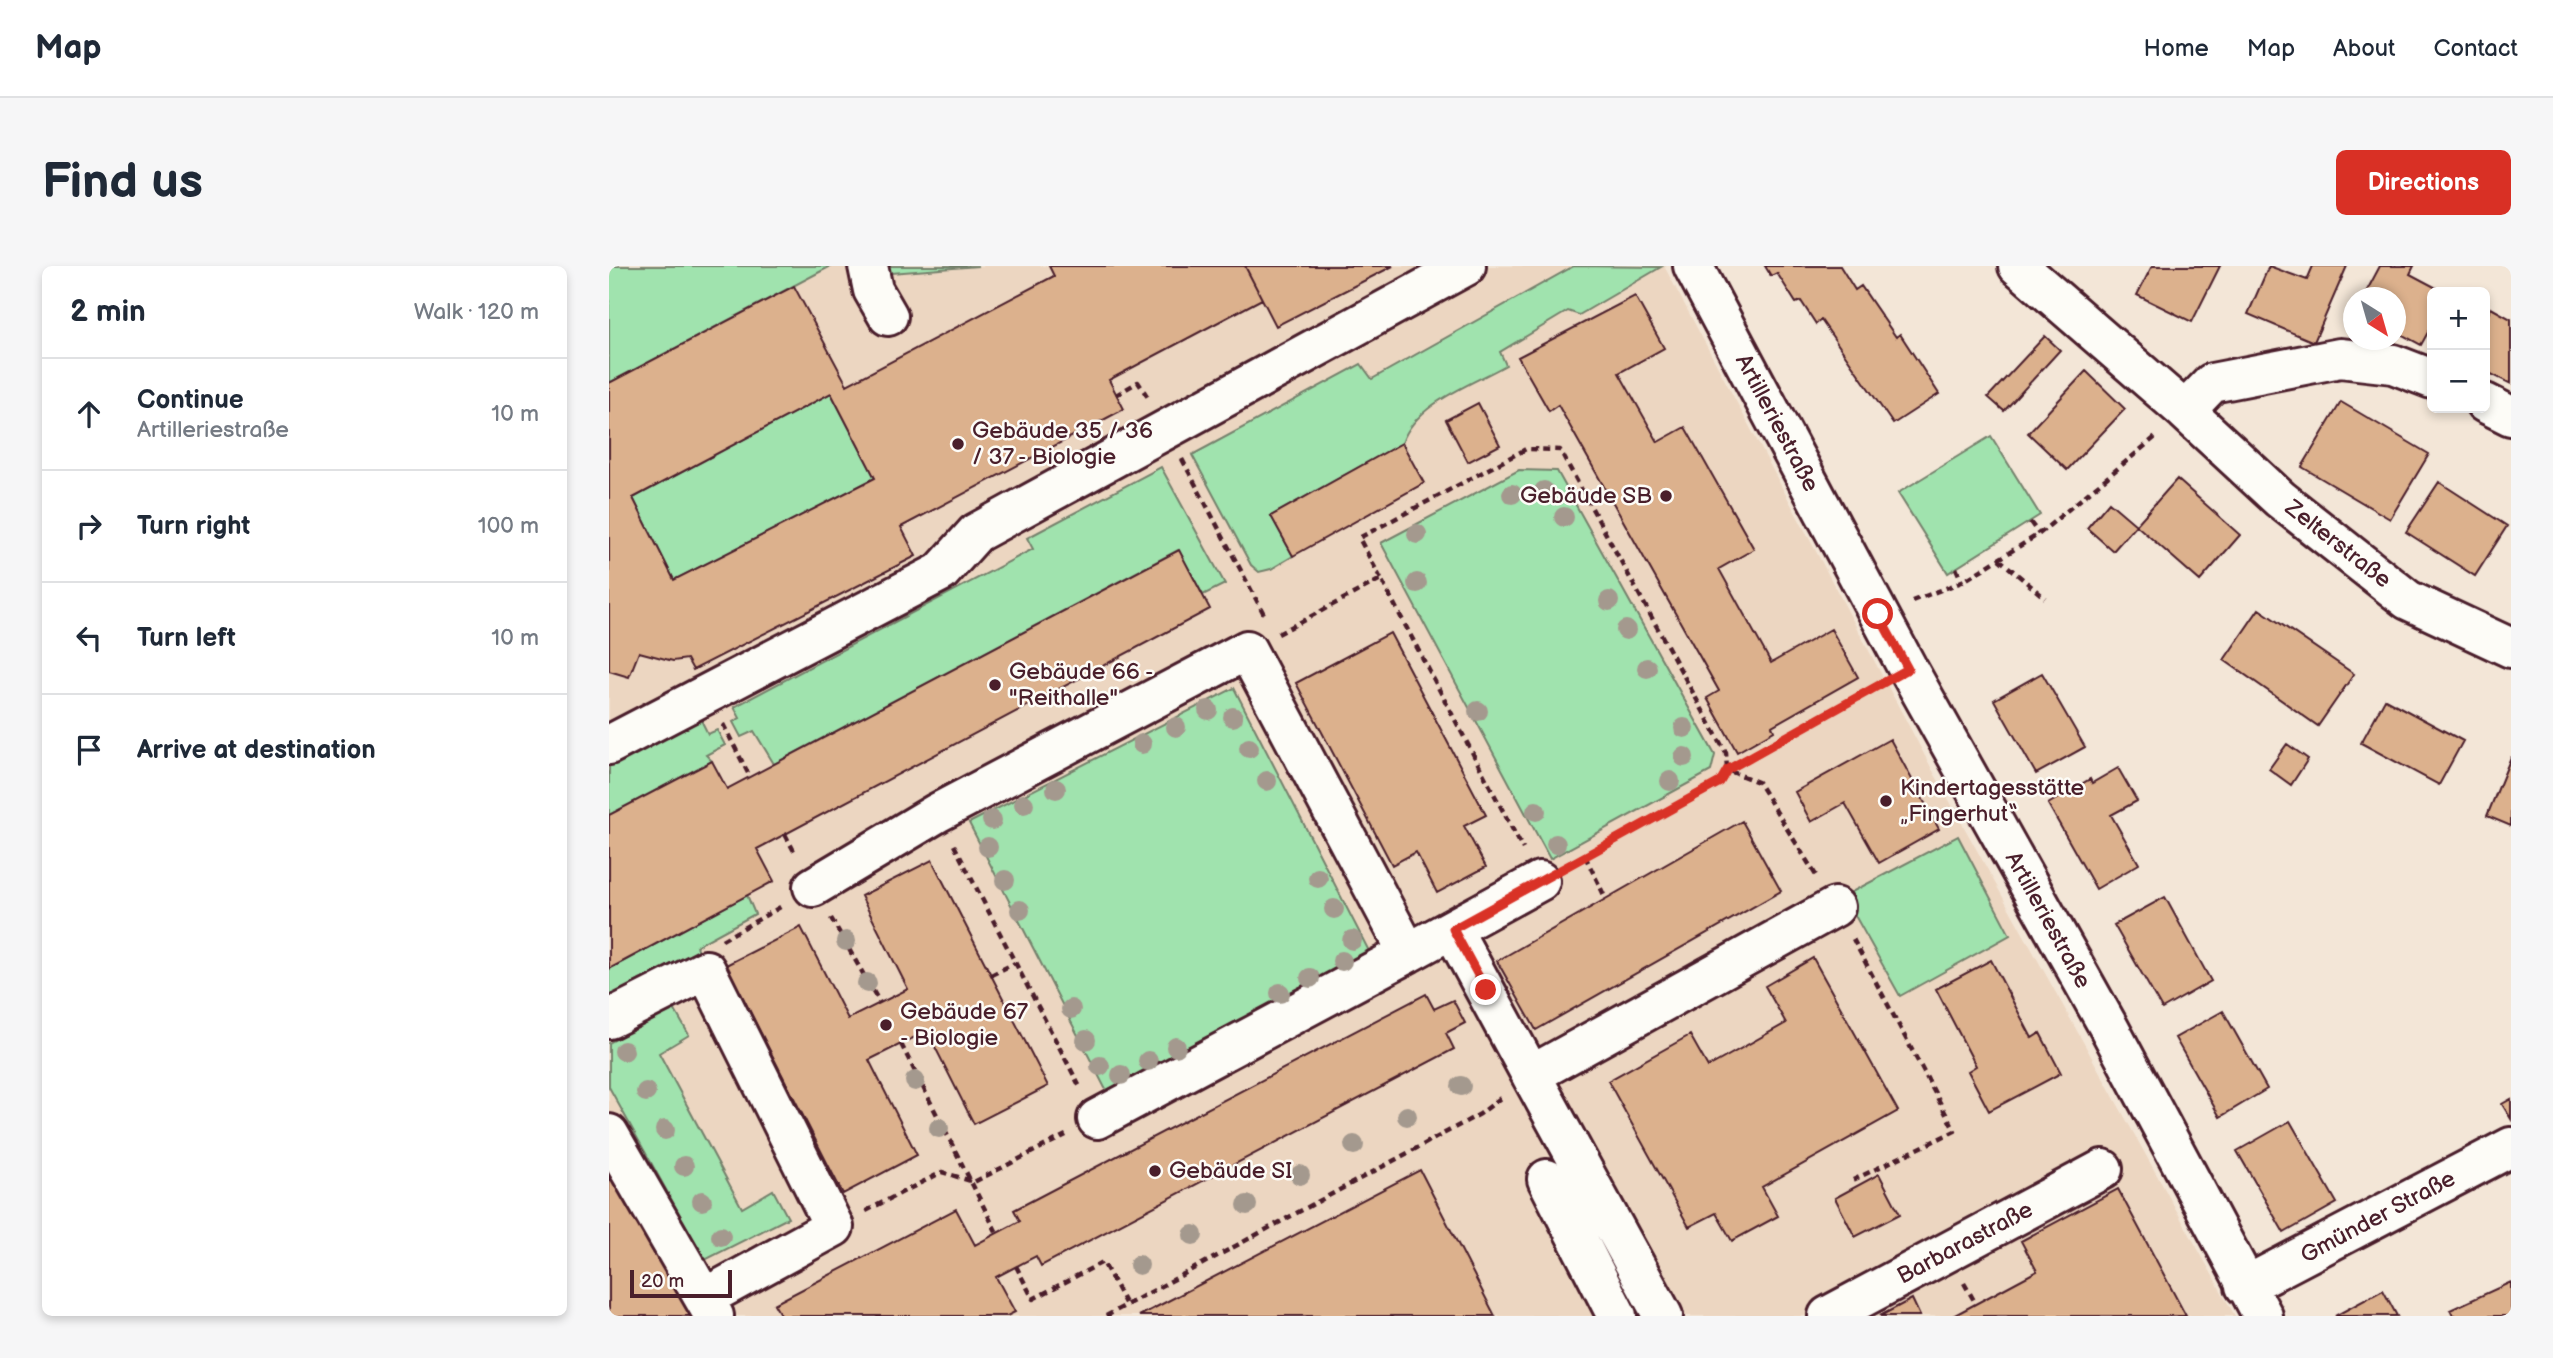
<!DOCTYPE html>
<meta charset="utf-8">
<style>
body{margin:0;font-family:"Balsamiq Sans",sans-serif;background:#f6f6f7;color:#1f2937}
.controls{position:absolute;right:21px;top:21px;display:grid;overflow:hidden;border-radius:10px;box-shadow:0 4px 10px #0003}
.controls button{width:63px;height:63px;display:grid;place-items:center;padding:0;border:0;border-bottom:2px solid #e0e1e3;background:#fff;color:#1f2937;font:35px sans-serif}
.compass{position:absolute;left:1734px;top:21px;width:63px;height:63px;border-radius:50%;background:#fff;box-shadow:0 4px 10px #0003;rotate:143deg}
.scale{position:absolute;left:21px;bottom:18px;width:102px;box-sizing:border-box;padding-left:7px;border:4px solid #4a1f2b;border-top:0;font-size:19px;line-height:24px;white-space:nowrap;color:#4a1f2b;-webkit-text-stroke:5px #fdfcf7;paint-order:stroke}
.stop{position:absolute;width:21px;height:21px;margin:-16px;border:5px solid #d93025;border-radius:50%;background:#fff}
.stop.end{background:#d93025;border-color:#fff;box-shadow:0 2px 7px #0008}
.list{margin:0;padding:0;list-style:none}
h2{display:flex;justify-content:space-between;align-items:center;height:91px;margin:0;padding:0 28px;font-size:30px}
h2 small{font-size:23px;font-weight:400;color:#747a83}
.list li{display:grid;grid-template-columns:46px 1fr auto;gap:21px;align-items:center;box-sizing:border-box;height:112px;padding:0 28px;border-top:2px solid #e0e1e3}
.list b{display:block;font-size:26px;white-space:nowrap}
.list p{margin:0;font-size:23px;white-space:nowrap;color:#747a83}
.list em{font-size:23px;font-style:normal;color:#747a83}
.icon{flex:none;width:38px;height:38px;fill:none;stroke:currentColor;stroke-width:2;stroke-linecap:round;stroke-linejoin:round}
.map{position:relative;flex:none;width:1902px;height:1050px;overflow:hidden;border-radius:10px}
header{display:flex;align-items:center;gap:42px;box-sizing:border-box;height:98px;padding:0 35px;background:#fff;border-bottom:2px solid #e0e1e3}
header strong{font-size:33px}
nav{display:flex;gap:38px;margin-inline-start:auto;font-size:24px}
.intro{display:flex;align-items:center;justify-content:space-between;box-sizing:border-box;height:168px;padding:0 42px}
h1{margin:0;font-size:49px}
.button{padding:18px 32px;border-radius:10px;background:#d93025;color:#fff;font-size:24px;font-weight:700}
main{display:flex;gap:42px;padding:0 42px}
aside{flex:1;background:#fff;border-radius:10px;box-shadow:0 4px 10px #0003}
.map>svg:first-child{display:block}
.built{fill:#ecd6c1}
.green{fill:#a0e3ae;stroke:#75816c;stroke-width:2}
.building{fill:#dcb18d;stroke:#4a1f2b;stroke-width:2;fill-rule:evenodd}
.lines{fill:none;stroke-linecap:round;stroke-linejoin:round}
.minor-casing{stroke:#4a1f2b;stroke-width:44}
.path{stroke:#4a1f2b;stroke-width:4.5;stroke-dasharray:7 5;stroke-linecap:butt}
.minor{stroke:#fdfcf7;stroke-width:38}
.tree{fill:#a4998e}
.route{stroke:#d93025;stroke-width:9}
.poi-dot{fill:#4a1f2b;stroke:#fdfcf7;stroke-width:2.5}
.labels{text-anchor:middle;dominant-baseline:central;stroke-width:5;stroke-linejoin:round;paint-order:stroke}
.street-label{font-size:23px;fill:#4a1f2b;stroke:#fdfcf7}
.poi-label{font-size:23px;fill:#4a1f2b;stroke:#fdfcf7;text-anchor:start}
</style>
<header>
<strong>Map</strong>
<nav><a>Home</a><a>Map</a><a>About</a><a>Contact</a></nav>
</header>
<div class="intro"><h1>Find us</h1><a class="button">Directions</a></div>
<main>
<aside>
<h2>2 min<small>Walk · 120 m</small></h2>
<ul class="list">
<li><svg class="icon" aria-label="ahead" viewBox="0 0 24 24"><path d="M12 20V5M6 11l6-6 6 6"/></svg><div><b>Continue</b><p>Artilleriestraße</p></div><em>10 m</em></li>
<li><svg class="icon" aria-label="right" viewBox="0 0 24 24"><path d="M7 20v-9h11M14 6l5 5-5 5"/></svg><div><b>Turn right</b></div><em>100 m</em></li>
<li><svg class="icon" aria-label="left" viewBox="0 0 24 24"><path d="M17 20v-9H6M10 6l-5 5 5 5"/></svg><div><b>Turn left</b></div><em>10 m</em></li>
<li><svg class="icon" aria-label="arrive" viewBox="0 0 24 24"><path d="M6 21V4h12l-3 4 3 4H6"/></svg><div><b>Arrive at destination</b></div></li>
</ul>
</aside>
<div class="map">
<svg width="1902" height="1050" viewBox="0 0 1902 1050">
<rect width="100%" height="100%" fill="#f3e6d7"/>
<filter id="ink" filterUnits="userSpaceOnUse"><feTurbulence type="fractalNoise" baseFrequency=".0143" numOctaves="2"/><feDisplacementMap in="SourceGraphic" scale="14" xChannelSelector="R" yChannelSelector="G"/><feConvolveMatrix kernelMatrix="1 2 1 2 8 2 1 2 1" color-interpolation-filters="sRGB"/></filter>
<g filter="url(#ink)">
<path class="built" d="M 0,0 L 1055,0 L 1324,505 L 1626,1050 L 0,1050 Z"/>
<path class="green" d="M 0,0 L 222,0 L 0,117 Z
M 270,0 L 369,0 L 270,8 Z
M 965,0 L 1052,1 L 970,49 L 959,45 L 891,86 L 897,99 C 862,119 807,137 793,177 L 662,250 L 684,290 L 662,303 L 650,306 L 642,299 L 583,189 L 752,98 L 763,113 Z
M 222,127 L 266,212 L 65,314 L 24,232 Z
M 1382,170 L 1431,249 L 1339,307 L 1289,227 Z
M 552,201 L 616,318 L 594,329 L 569,284 L 165,498 L 145,465 L 132,471 L 124,456 L 131,452 L 125,441 L 424,283 L 418,272 Z
M 910,204 L 948,205 L 1106,489 L 1102,505 L 941,593 L 772,277 Z
M 625,422 L 762,689 L 498,826 L 360,557 Z
M 91,452 L 99,468 L 108,464 L 116,479 L 97,489 L 103,495 L 0,549 L 0,500 Z
M 1349,570 L 1401,669 L 1291,730 L 1235,630 Z
M 138,629 L 146,648 L 87,680 L 90,688 L 0,736 L 0,703 Z
M 64,741 L 80,769 L 50,787 L 133,942 L 164,924 L 179,952 L 96,994 L 0,821 L 0,777 Z"/>
<path class="building" d="M 440,0 L 636,0 L 653,33 L 500,114 L 515,143 L 292,261 L 307,290 L 84,404 L 78,393 L 64,395 L 30,386 L 20,411 L 0,405 L 0,117 L 185,20 L 238,119 L 445,10 ZM 222,127 L 266,212 L 65,314 L 24,232 Z
M 636,0 L 784,0 L 667,60 Z
M 1156,0 L 1231,0 L 1246,24 L 1252,20 L 1287,71 L 1291,68 L 1330,128 L 1284,158 L 1212,54 L 1207,58 L 1192,35 L 1187,37 L 1168,7 L 1162,10 Z
M 1543,0 L 1611,0 L 1583,56 L 1528,29 Z
M 1660,0 L 1698,14 L 1704,0 L 1738,0 L 1705,76 L 1639,48 Z
M 1771,0 L 1805,0 L 1801,8 L 1835,26 L 1823,26 L 1823,59 L 1812,79 L 1786,65 L 1786,32 L 1754,32 Z
M 1026,30 L 1055,82 L 1010,107 L 1049,176 L 1076,161 L 1145,283 L 1110,303 L 1162,397 L 1222,363 L 1249,411 L 1163,460 L 1165,465 L 1128,486 L 1098,432 L 1110,425 L 949,139 L 940,145 L 909,91 Z
M 1882,42 L 1902,53 L 1902,118 L 1876,105 L 1876,54 Z
M 1436,70 L 1451,84 L 1395,145 L 1379,131 Z
M 1477,105 L 1516,143 L 1458,204 L 1419,167 Z
M 1732,136 L 1820,188 L 1781,253 L 1693,201 Z
M 869,137 L 891,179 L 859,196 L 837,154 Z
M 793,177 L 815,217 L 684,290 L 662,250 Z
M 1568,213 L 1631,269 L 1591,315 L 1527,259 Z
M 1830,216 L 1898,260 L 1866,310 L 1797,266 Z
M 1500,236 L 1527,259 L 1504,285 L 1478,262 Z
M 570,284 L 601,343 L 148,583 L 165,615 L 0,703 L 0,549 L 103,495 L 118,523 Z
M 1650,343 L 1745,408 L 1709,460 L 1615,394 Z
M 781,367 L 877,549 L 855,560 L 877,601 L 828,627 L 807,586 L 783,599 L 687,417 Z
M 1433,407 L 1476,481 L 1427,508 L 1385,434 Z
M 1776,433 L 1854,475 L 1830,519 L 1752,477 Z
M 1281,473 L 1330,563 L 1270,597 L 1236,537 L 1202,556 L 1186,526 Z
M 1678,478 L 1699,493 L 1682,519 L 1660,503 Z
M 1902,491 L 1902,560 L 1878,550 Z
M 1509,502 L 1528,535 L 1502,549 L 1530,598 L 1487,623 L 1439,538 L 1481,513 L 1483,517 Z
M 1133,555 L 1172,625 L 927,764 L 888,695 Z
M 323,594 L 439,820 L 365,858 L 318,765 L 260,794 L 308,889 L 234,928 L 117,699 L 192,661 L 239,753 L 299,723 L 252,630 Z
M 1556,631 L 1602,715 L 1553,743 L 1505,659 Z
M 1204,692 L 1289,845 L 1153,921 L 1169,950 L 1123,975 L 1107,947 L 1080,961 L 999,815 L 1081,769 L 1099,801 L 1177,757 L 1156,720 Z
M 1382,694 L 1423,772 L 1431,767 L 1452,807 L 1380,845 L 1359,805 L 1367,800 L 1327,723 Z
M 817,728 L 825,743 L 844,734 L 856,757 L 837,767 L 845,783 L 432,1000 L 427,990 L 387,1011 L 406,1046 L 398,1050 L 172,1050 L 165,1038 L 347,943 L 366,979 L 411,955 L 405,944 Z
M 1614,745 L 1658,823 L 1611,851 L 1566,772 Z
M 1902,833 L 1902,853 L 1893,838 Z
M 1681,855 L 1728,937 L 1675,967 L 1628,885 Z
M 0,899 L 86,1050 L 0,1050 Z
M 811,904 L 886,1050 L 530,1050 Z
M 1270,908 L 1291,948 L 1246,971 L 1226,932 Z
M 1509,923 L 1577,1050 L 1344,1050 L 1428,1005 L 1412,975 Z
M 1902,1016 L 1902,1050 L 1844,1050 L 1841,1044 Z
M 1774,1024 L 1788,1050 L 1726,1050 Z
M 1303,1033 L 1311,1050 L 1271,1050 Z"/>
<g class="lines">
<defs>
<path id="minor" d="M 259,0 L 264,24 L 279,50
M 1084,0 L 1299,403 L 1499,760 L 1654,1050
M 1409,0 L 1576,145 L 1671,233 L 1799,334 L 1902,382
M 1876,137 L 1902,150
M 1576,145 L 1603,117 L 1731,92 L 1784,98 L 1823,113
M 0,479 L 332,306 L 367,267 L 857,0
M 204,621 L 328,547 L 638,384 L 799,687 L 931,615
M 843,663 L 922,809
M 0,753 L 97,704 L 225,961 L 95,1032
M 488,853 L 799,687
M 0,868 L 105,1050
M 938,913 L 1008,1050
M 1636,1020 L 1902,881
M 1054,1050 L 922,809 L 1226,641
M 1219,1050 L 1494,903"/>
</defs>
<use href="#minor" class="minor-casing"/>
<path class="path" d="M 507,129 L 529,116 L 540,133
M 573,193 L 657,352
M 1421,256 L 1430,268
M 1390,293 L 1436,332
M 1347,302 L 1353,316
M 772,313 L 750,272 L 917,183 L 951,184 L 1117,487 L 1118,504 L 1149,516 L 1208,611
M 1303,335 L 1353,316 L 1430,268 L 1549,169
M 669,368 L 772,313 L 914,583
M 114,458 L 141,511
M 176,568 L 187,589
M 345,579 L 472,823
M 976,590 L 997,633
M 962,598 L 1112,516 L 1118,504 L 1267,420
M 222,652 L 271,737
M 1244,673 L 1346,865 L 1244,914
M 113,674 L 175,639
M 382,709 L 406,697
M 292,778 L 388,967
M 257,945 L 333,906 L 365,916 L 457,869
M 407,1000 L 424,1033 L 494,996 L 517,1039
M 1355,1017 L 1367,1038
M 497,1050 L 871,848 L 894,830"/>
<use href="#minor" class="minor"/>
</g>
<g class="tree">
<circle cx="935" cy="225" r="10"/>
<circle cx="903" cy="228" r="10"/>
<circle cx="955" cy="251" r="10"/>
<circle cx="808" cy="268" r="10"/>
<circle cx="808" cy="317" r="10"/>
<circle cx="1000" cy="335" r="10"/>
<circle cx="1017" cy="364" r="10"/>
<circle cx="1038" cy="402" r="10"/>
<circle cx="599" cy="444" r="10"/>
<circle cx="869" cy="445" r="10"/>
<circle cx="624" cy="451" r="10"/>
<circle cx="567" cy="461" r="10"/>
<circle cx="1075" cy="462" r="10"/>
<circle cx="533" cy="478" r="10"/>
<circle cx="640" cy="482" r="10"/>
<circle cx="1075" cy="491" r="10"/>
<circle cx="658" cy="515" r="10"/>
<circle cx="1061" cy="515" r="10"/>
<circle cx="447" cy="523" r="10"/>
<circle cx="415" cy="538" r="10"/>
<circle cx="927" cy="545" r="10"/>
<circle cx="383" cy="554" r="10"/>
<circle cx="947" cy="578" r="10"/>
<circle cx="379" cy="581" r="10"/>
<circle cx="709" cy="612" r="10"/>
<circle cx="396" cy="614" r="10"/>
<circle cx="725" cy="643" r="10"/>
<circle cx="411" cy="644" r="10"/>
<circle cx="743" cy="674" r="10"/>
<circle cx="237" cy="675" r="10"/>
<circle cx="733" cy="695" r="10"/>
<circle cx="701" cy="712" r="10"/>
<circle cx="258" cy="717" r="10"/>
<circle cx="671" cy="727" r="10"/>
<circle cx="462" cy="743" r="10"/>
<circle cx="477" cy="774" r="10"/>
<circle cx="567" cy="781" r="10"/>
<circle cx="15" cy="785" r="10"/>
<circle cx="539" cy="795" r="10"/>
<circle cx="491" cy="800" r="10"/>
<circle cx="512" cy="809" r="10"/>
<circle cx="306" cy="815" r="10"/>
<circle cx="852" cy="820" r="10"/>
<circle cx="37" cy="826" r="10"/>
<circle cx="798" cy="850" r="10"/>
<circle cx="330" cy="862" r="10"/>
<circle cx="56" cy="864" r="10"/>
<circle cx="745" cy="879" r="10"/>
<circle cx="75" cy="900" r="10"/>
<circle cx="691" cy="909" r="10"/>
<circle cx="93" cy="935" r="10"/>
<circle cx="638" cy="939" r="10"/>
<circle cx="584" cy="969" r="10"/>
<circle cx="112" cy="970" r="10"/>
<circle cx="530" cy="999" r="10"/>
</g>
</g>
<g class="lines" filter="url(#ink)">
<path class="route" d="M 877,724 L 844,663 L 1111,516 L 1118,504 L 1299,403 L 1269,348"/>
</g>
<g class="poi-dot">
<circle cx="349" cy="178" r="7"/>
<circle cx="1057" cy="230" r="7"/>
<circle cx="386" cy="419" r="7"/>
<circle cx="1277" cy="535" r="7"/>
<circle cx="277" cy="759" r="7"/>
<circle cx="546" cy="905" r="7"/>
</g>
<g class="labels">
<g class="street-label">
<text transform="translate(1168 157) rotate(62)">Artilleriestraße</text>
<text transform="translate(1729 278) rotate(38)">Zelterstraße</text>
<text transform="translate(1439 654) rotate(61)">Artilleriestraße</text>
<text transform="translate(1769 951) rotate(-28)">Gmünder Straße</text>
<text transform="translate(1356 977) rotate(-28)">Barbarastraße</text>
</g>
<g class="poi-label">
<text x="363" y="165">Gebäude 35 / 36<tspan x="363" dy="26">/ 37 - Biologie</tspan></text>
<text x="1043" y="230" text-anchor="end">Gebäude SB</text>
<text x="400" y="406">Gebäude 66 -<tspan x="400" dy="26">"Reithalle"</tspan></text>
<text x="1291" y="522">Kindertagesstätte<tspan x="1291" dy="26">„Fingerhut“</tspan></text>
<text x="291" y="746">Gebäude 67<tspan x="291" dy="26">- Biologie</tspan></text>
<text x="560" y="905">Gebäude SI</text>
</g>
</g>
</svg>
<div class="controls">
<button>+</button>
<button>−</button>
</div>
<svg class="compass" viewBox="-18 -18 36 36"><path d="M0-13l5 13h-10z" fill="#e53935"/><path d="M0 13l5-13h-10z" fill="#747a83"/></svg>
<div class="scale">20 m</div>
<div class="stop" style="left:1269px;top:348px"></div>
<div class="stop end" style="left:877px;top:724px"></div>
</div>
</main>
